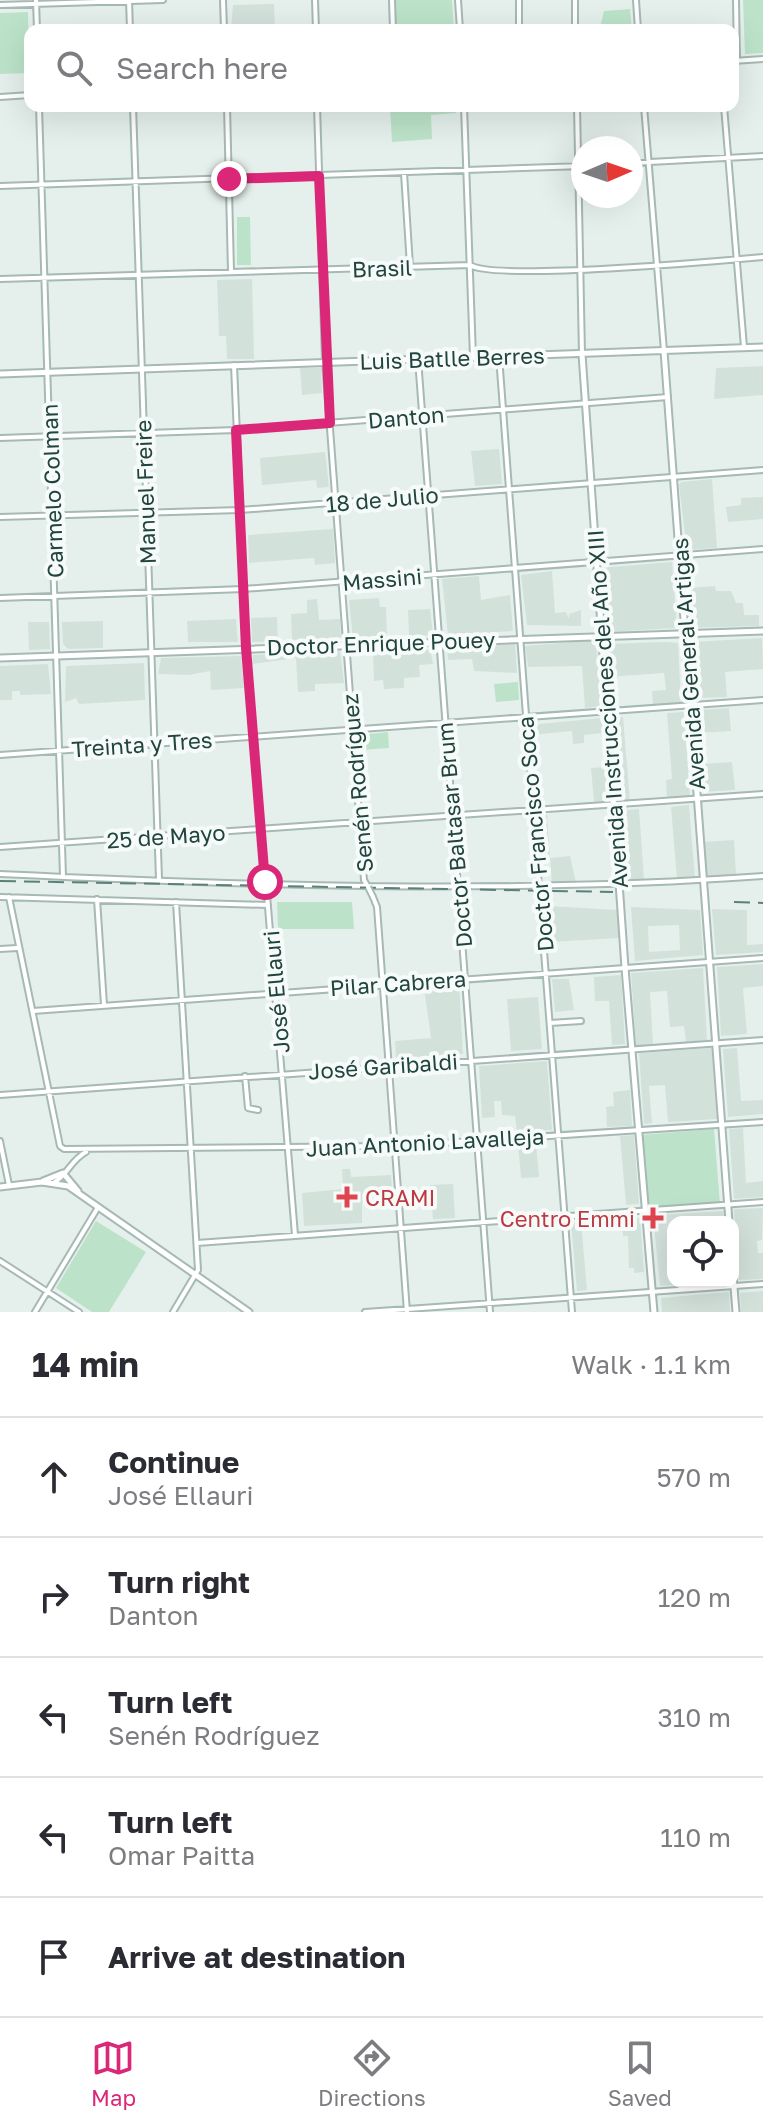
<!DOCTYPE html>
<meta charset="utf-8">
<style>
body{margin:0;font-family:"Golos Text",sans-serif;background:#f2f2f3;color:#2b2b33}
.controls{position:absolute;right:24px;bottom:24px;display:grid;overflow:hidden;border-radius:16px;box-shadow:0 8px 32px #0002}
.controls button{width:72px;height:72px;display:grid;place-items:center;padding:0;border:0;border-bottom:2px solid #e1e1e2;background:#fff;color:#2b2b33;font:40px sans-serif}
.compass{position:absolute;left:571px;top:136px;width:72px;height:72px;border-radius:50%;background:#fff;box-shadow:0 8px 32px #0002;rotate:88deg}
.stop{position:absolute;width:24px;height:24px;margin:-18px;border:6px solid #db2777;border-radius:50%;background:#fff}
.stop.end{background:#db2777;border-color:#fff;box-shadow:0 2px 8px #0008}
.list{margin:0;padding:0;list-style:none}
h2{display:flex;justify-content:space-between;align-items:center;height:104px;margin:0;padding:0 32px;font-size:34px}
h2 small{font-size:26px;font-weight:400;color:#7c7c81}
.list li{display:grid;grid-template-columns:52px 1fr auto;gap:24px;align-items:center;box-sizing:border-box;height:120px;padding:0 32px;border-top:2px solid #e1e1e2}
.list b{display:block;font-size:30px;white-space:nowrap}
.list p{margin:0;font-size:26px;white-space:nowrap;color:#7c7c81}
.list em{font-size:26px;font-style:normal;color:#7c7c81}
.icon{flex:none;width:44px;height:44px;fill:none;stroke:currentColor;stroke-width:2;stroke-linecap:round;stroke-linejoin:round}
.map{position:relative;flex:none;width:763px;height:1312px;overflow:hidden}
.search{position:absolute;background:#fff;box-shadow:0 8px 32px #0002;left:24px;right:24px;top:24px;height:88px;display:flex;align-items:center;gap:20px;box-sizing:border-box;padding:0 28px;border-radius:16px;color:#7c7c81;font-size:30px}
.sheet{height:704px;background:#fff}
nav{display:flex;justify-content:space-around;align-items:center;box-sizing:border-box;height:112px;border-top:2px solid #e1e1e2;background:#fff;font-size:22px;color:#7c7c81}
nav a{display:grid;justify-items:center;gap:4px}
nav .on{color:#db2777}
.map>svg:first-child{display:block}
.built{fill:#d3e1db;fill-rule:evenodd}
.green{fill:#bce3c9}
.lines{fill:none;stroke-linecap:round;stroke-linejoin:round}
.minor-casing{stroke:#a6b9b4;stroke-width:8}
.tertiary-casing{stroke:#a6b9b4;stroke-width:9}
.minor{stroke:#fff;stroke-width:4}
.tertiary{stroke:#fff;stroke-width:5}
.rail{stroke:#5c8079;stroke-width:2;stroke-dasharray:16 8;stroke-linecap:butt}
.minor-bridge-casing{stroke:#a6b9b4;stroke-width:8;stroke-linecap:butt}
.minor-bridge{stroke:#fff;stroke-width:4}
.route{stroke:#db2777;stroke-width:10}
.health-dot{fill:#e0444e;stroke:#f6fbf9;stroke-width:3}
.labels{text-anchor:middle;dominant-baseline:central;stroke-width:8;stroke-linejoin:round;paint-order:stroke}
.street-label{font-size:22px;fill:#21453e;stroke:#f6fbf9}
.health-label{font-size:22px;fill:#be3a42;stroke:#f6fbf9;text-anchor:start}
</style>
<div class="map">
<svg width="763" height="1312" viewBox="0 0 763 1312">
<rect width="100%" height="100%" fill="#e5f0ec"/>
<path class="built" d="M 274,4 L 275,30 L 231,30 L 233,5 Z
M 252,279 L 254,359 L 227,359 L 226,336 L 219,336 L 217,280 Z
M 763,366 L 763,395 L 714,399 L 716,368 Z
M 300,368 L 321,368 L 322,393 L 302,395 Z
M 499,449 L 502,484 L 475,486 L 471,451 Z
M 325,452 L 329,487 L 317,488 L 316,480 L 262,485 L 260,458 Z
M 712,479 L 717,548 L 687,550 L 679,485 L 681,482 Z
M 763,497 L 763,519 L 728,522 L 726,507 L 741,505 L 741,498 Z
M 333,529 L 335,563 L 315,565 L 314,558 L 249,563 L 248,535 Z
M 672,562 L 677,628 L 605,632 L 599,568 Z
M 552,571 L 555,613 L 566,612 L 569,619 L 569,614 L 581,610 L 581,626 L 527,625 L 521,575 Z
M 479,576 L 481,600 L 510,595 L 513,631 L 448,635 L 442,579 Z
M 715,586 L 716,591 L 731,591 L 736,603 L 743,603 L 744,615 L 759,615 L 759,626 L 688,628 L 687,588 Z
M 379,598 L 380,607 L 386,607 L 387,637 L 353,639 L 349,600 Z
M 317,599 L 319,620 L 340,619 L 341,638 L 292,640 L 291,614 L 307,613 L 307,600 Z
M 430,609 L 433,635 L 409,636 L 408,610 Z
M 277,617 L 278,641 L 252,642 L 251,618 Z
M 236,619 L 238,642 L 188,642 L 187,621 Z
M 103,621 L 103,648 L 68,649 L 63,644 L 62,622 Z
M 28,622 L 49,622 L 50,649 L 29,650 Z
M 762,638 L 763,669 L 725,672 L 727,697 L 696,698 L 692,642 Z
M 596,640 L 601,706 L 585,708 L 582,666 L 528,667 L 525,646 Z
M 666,642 L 678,643 L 681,704 L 653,705 L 652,691 L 666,690 L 664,673 L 607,677 L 607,644 Z
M 515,644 L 517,673 L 474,671 L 472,659 L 448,660 L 447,648 Z
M 430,649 L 433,664 L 419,665 L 420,677 L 404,678 L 404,688 L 384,689 L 383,680 L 374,681 L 373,653 Z
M 340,651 L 344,683 L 315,684 L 315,691 L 298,692 L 296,658 L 252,664 L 253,655 Z
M 241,656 L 244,688 L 211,690 L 210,671 L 189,675 L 158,674 L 161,658 Z
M 144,663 L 145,700 L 79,704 L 76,698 L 65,702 L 66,666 Z
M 48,664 L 51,694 L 20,695 L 20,691 L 12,691 L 12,700 L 0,700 L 0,666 Z
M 729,708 L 731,731 L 698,733 L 697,710 Z
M 684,712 L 690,797 L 667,798 L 666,780 L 672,779 L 667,713 Z
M 623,717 L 630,801 L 615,802 L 608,718 Z
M 602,718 L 603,733 L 584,735 L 584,743 L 573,744 L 572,731 L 531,735 L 530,725 Z
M 732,762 L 735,790 L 703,792 L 701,764 Z
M 605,767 L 608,801 L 594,802 L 591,768 Z
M 689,805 L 695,878 L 677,879 L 671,807 Z
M 639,809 L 644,880 L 623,882 L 618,811 Z
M 547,815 L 550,858 L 570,856 L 576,883 L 552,884 L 550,858 L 540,859 L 536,816 Z
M 734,840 L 736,875 L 704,877 L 703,842 Z
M 548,906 L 617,910 L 619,938 L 550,942 Z
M 631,907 L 700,910 L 703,955 L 635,961 ZM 679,925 L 680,950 L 649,952 L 648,926 Z
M 712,909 L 747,910 L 747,945 L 763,944 L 763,952 L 716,955 Z
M 763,964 L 763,986 L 743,988 L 747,1034 L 721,1036 L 717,967 Z
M 703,968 L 707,1040 L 686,1042 L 684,1026 L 670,1027 L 667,991 L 650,992 L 653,1044 L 636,1046 L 631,973 Z
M 621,975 L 625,1044 L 612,1045 L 609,1001 L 595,1001 L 594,977 Z
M 552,979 L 569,979 L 574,1010 L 555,1012 Z
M 459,985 L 463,1054 L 396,1058 L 395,1041 L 431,1038 L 424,988 Z
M 538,997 L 542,1049 L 511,1051 L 507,999 Z
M 712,1048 L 717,1119 L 668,1122 L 665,1085 L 649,1086 L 652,1123 L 644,1124 L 639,1053 Z
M 737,1048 L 741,1101 L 763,1100 L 763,1114 L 728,1117 L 723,1049 Z
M 547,1061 L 552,1130 L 517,1132 L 515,1116 L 502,1115 L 501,1101 L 494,1101 L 495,1117 L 482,1118 L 479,1066 Z
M 630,1090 L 632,1126 L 607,1127 L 606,1107 L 614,1106 L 613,1092 Z
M 743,1128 L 746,1183 L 763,1181 L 763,1197 L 734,1199 L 729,1129 Z
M 634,1135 L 639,1204 L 626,1205 L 620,1136 Z
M 536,1143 L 539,1177 L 521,1178 L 518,1144 Z
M 342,1169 L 350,1169 L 351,1177 L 391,1175 L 393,1202 L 362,1203 L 362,1223 L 304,1226 L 302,1193 L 343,1189 Z
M 453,1184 L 455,1218 L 433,1219 L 430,1185 Z
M 763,1208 L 762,1240 L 757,1241 L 758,1253 L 763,1253 L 763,1279 L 739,1280 L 734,1209 Z
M 723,1211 L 724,1222 L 673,1222 L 673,1282 L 711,1282 L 660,1286 L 653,1215 Z
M 640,1218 L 644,1272 L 634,1273 L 634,1268 L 629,1268 L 628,1236 L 623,1236 L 622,1219 Z
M 581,1221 L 587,1290 L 577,1291 L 571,1222 Z
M 763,1291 L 763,1312 L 741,1312 L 740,1293 Z
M 729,1292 L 730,1312 L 662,1312 L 661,1298 Z"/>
<path class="green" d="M 395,0 L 452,0 L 454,30 L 396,30 Z
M 743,0 L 763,0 L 763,53 L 745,54 Z
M 630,9 L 632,30 L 600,27 L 604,11 Z
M 28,12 L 29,73 L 0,74 L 0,13 Z
M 390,106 L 456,106 L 456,113 L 431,115 L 432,139 L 392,142 Z
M 237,217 L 250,217 L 251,265 L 237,265 Z
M 518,682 L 519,700 L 496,702 L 494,684 Z
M 388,732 L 389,748 L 361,750 L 360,735 Z
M 277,902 L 352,902 L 354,929 L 278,929 Z
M 714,1129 L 720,1204 L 647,1209 L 641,1135 Z
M 96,1221 L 146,1252 L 109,1312 L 92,1312 L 56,1288 Z"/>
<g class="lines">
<defs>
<path id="minor" d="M 36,0 L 37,30
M 129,0 L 130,30
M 223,0 L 224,30
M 315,0 L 316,30
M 392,0 L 393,30
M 458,0 L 460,30
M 519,0 L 519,30
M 575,0 L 575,30
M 636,0 L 638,30
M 736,0 L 737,60
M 0,5 L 163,0
M 733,61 L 763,59
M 0,97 L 30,95
M 39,106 L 63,877
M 133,106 L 159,879
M 227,106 L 231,272
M 317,106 L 325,362 L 364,880 L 368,887
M 464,106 L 473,357
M 577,106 L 582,354
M 644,106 L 664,351
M 724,106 L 744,347
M 631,163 L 763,156
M 404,173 L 410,266
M 0,186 L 583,166
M 0,279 L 470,265 C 494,281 720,261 763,257
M 499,356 L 539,888
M 418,359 L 458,888
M 234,365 L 246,648 L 265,882
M 0,438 L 236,430 L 668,397
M 0,517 L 240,510 L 763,470
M 0,598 L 243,589 L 763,549
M 0,755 L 763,700
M 0,847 L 763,794
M 0,874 C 254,886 509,894 763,876
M 267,895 L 295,1235
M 0,897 L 268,905
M 9,897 L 60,1146 L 64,1149 L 395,1146 L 763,1122
M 373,897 L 377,907 L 407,1312
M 97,899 L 104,1005
M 459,900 L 490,1312
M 540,900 L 572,1312
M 0,949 L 17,948
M 33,1011 L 763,958
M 550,1023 L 581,1021
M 245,1076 L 248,1108 L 258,1110
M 0,1095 L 763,1040
M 0,1141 L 9,1185
M 55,1182 C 68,1174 71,1160 86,1152
M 197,1243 L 763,1202
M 0,1261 L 79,1312
M 35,1312 L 97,1209
M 173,1312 L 198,1270 L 176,902
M 365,1312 L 763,1284"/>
<path id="tertiary" d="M 664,351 L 729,1222
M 582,354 L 625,968 L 654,1312
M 0,374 L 763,347
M 0,658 L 763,631
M 43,1181 L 63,1173 L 78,1191
M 0,1187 L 42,1182 L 68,1186 L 249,1312
M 733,1275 L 736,1312"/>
</defs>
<use href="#minor" class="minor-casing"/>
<use href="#tertiary" class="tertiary-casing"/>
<use href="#minor" class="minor"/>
<use href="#tertiary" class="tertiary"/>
<path class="rail" d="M 0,881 L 613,892
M 734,902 L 763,903"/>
<defs>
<path id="minor-bridge" d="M 265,883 L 267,895
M 368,887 L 373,897
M 458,888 L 459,900
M 539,888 L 540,900"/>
</defs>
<use href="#minor-bridge" class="minor-bridge-casing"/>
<use href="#minor-bridge" class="minor-bridge"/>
</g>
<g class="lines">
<path class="route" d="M 229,179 L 319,176 L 330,423 L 236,430 L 246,648 L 265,882"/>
</g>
<g class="health-dot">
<path d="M343 1185h8v8h8v8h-8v8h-8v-8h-8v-8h8z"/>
<path d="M649 1206h8v8h8v8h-8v8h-8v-8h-8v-8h8z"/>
</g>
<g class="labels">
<g class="street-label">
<text transform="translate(382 268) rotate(-2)">Brasil</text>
<text transform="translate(452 358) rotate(-2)">Luis Batlle Berres</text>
<text transform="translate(406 417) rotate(-5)">Danton</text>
<text transform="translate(52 491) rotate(-92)">Carmelo Colman</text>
<text transform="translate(145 492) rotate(-92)">Manuel Freire</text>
<text transform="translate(382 499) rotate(-5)">18 de Julio</text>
<text transform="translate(382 579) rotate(-5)">Massini</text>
<text transform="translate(381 643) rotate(-2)">Doctor Enrique Pouey</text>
<text transform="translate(688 664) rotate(-94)">Avenida General Artigas</text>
<text transform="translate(607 709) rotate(-94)">Avenida Instrucciones del Año XIII</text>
<text transform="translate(142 744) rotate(-4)">Treinta y Tres</text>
<text transform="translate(357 783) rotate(-95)">Senén Rodríguez</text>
<text transform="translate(535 834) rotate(-95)">Doctor Francisco Soca</text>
<text transform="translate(454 835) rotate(-95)">Doctor Baltasar Brum</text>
<text transform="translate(166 836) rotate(-4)">25 de Mayo</text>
<text transform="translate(398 983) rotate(-4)">Pilar Cabrera</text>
<text transform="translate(276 992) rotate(-95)">José Ellauri</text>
<text transform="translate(383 1066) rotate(-4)">José Garibaldi</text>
<text transform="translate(425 1142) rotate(-3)">Juan Antonio Lavalleja</text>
</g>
<g class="health-label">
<text x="365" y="1197">CRAMI</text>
<text x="635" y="1218" text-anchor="end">Centro Emmi</text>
</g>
</g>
</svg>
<div class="controls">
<button><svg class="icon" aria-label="locate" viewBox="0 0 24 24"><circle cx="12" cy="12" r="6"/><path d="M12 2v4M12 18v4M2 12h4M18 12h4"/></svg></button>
</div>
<svg class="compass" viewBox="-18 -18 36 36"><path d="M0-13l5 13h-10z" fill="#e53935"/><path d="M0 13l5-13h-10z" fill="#7c7c81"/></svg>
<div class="stop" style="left:265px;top:882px"></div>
<div class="stop end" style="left:229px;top:179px"></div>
<div class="search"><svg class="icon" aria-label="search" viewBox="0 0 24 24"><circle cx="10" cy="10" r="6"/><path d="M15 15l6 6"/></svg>Search here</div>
</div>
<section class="sheet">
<h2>14 min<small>Walk · 1.1 km</small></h2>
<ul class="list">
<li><svg class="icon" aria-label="ahead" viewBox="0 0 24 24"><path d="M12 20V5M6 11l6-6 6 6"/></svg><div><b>Continue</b><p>José Ellauri</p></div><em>570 m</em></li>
<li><svg class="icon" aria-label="right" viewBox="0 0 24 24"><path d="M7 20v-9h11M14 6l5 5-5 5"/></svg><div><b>Turn right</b><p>Danton</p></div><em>120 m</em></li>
<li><svg class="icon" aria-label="left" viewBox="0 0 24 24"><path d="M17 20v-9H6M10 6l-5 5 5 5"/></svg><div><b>Turn left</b><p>Senén Rodríguez</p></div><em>310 m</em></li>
<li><svg class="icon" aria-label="left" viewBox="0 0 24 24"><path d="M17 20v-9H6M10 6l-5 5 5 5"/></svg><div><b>Turn left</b><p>Omar Paitta</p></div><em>110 m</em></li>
<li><svg class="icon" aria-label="arrive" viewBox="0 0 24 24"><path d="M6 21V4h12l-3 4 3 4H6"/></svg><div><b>Arrive at destination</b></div></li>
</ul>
</section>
<nav>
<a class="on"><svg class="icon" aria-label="map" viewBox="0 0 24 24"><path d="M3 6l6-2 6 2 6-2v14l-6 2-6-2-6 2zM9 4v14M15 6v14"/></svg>Map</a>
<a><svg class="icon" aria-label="directions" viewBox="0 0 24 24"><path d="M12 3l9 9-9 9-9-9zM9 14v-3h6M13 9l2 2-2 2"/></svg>Directions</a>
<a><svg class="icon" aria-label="saved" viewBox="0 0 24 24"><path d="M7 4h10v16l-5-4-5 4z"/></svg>Saved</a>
</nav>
